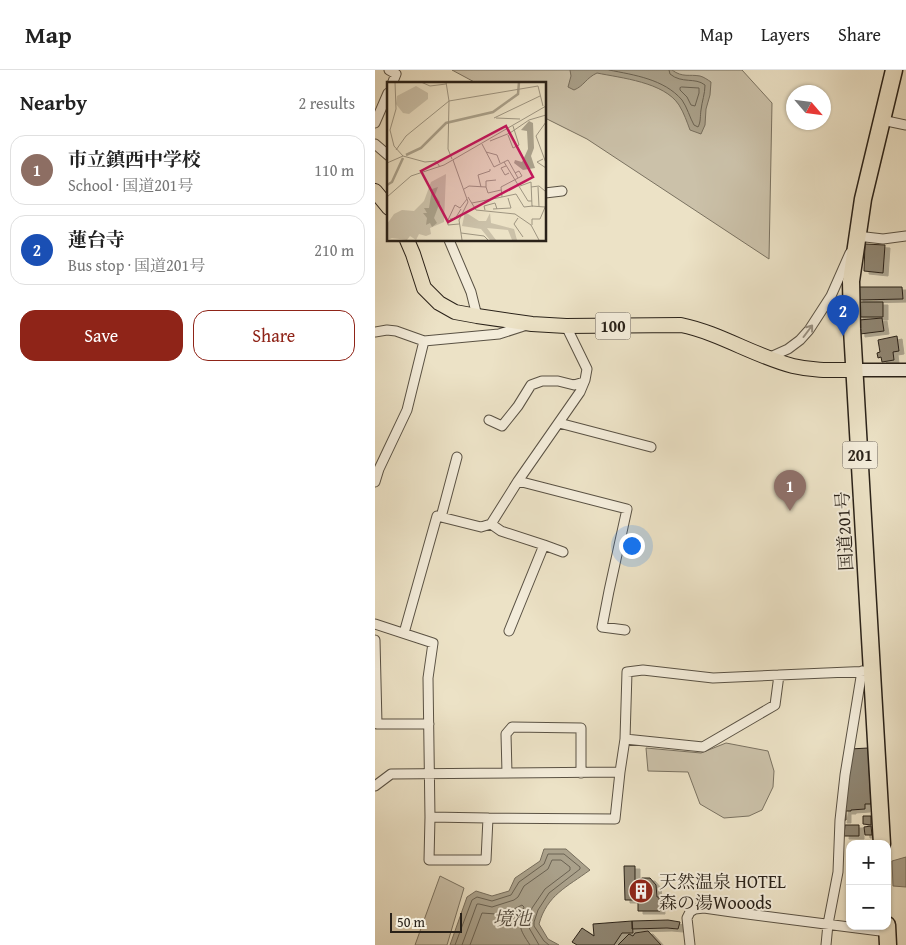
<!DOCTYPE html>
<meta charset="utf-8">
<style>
body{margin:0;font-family:"Gentium Book Plus","Noto Serif JP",serif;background:#f6f6f6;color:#222}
.controls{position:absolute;right:15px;bottom:15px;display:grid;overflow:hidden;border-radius:10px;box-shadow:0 1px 4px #0004}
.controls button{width:45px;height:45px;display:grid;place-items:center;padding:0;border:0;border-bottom:1px solid #e0e0e0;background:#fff;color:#222;font:25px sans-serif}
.compass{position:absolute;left:411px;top:15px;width:45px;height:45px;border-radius:50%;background:#fff;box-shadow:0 1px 4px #0004;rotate:118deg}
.scale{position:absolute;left:15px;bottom:12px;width:72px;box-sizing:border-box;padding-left:5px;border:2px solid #2a2219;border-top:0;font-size:14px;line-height:18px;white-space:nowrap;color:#2a2219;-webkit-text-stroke:4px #f3ecda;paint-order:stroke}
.you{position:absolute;left:256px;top:475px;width:18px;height:18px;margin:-12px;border:4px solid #fff;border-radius:50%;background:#1a73e8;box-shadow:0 0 0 8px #1a73e833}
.badge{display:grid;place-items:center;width:32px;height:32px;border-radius:50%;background:#8f2418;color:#fff;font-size:16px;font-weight:700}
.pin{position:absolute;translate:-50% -41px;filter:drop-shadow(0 1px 2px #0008)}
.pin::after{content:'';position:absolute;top:26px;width:18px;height:15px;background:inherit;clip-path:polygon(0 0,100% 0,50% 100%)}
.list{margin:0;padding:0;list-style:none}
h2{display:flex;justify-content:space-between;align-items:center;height:65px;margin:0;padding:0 20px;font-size:21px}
h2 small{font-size:16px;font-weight:400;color:#767676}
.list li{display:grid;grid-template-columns:32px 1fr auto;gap:15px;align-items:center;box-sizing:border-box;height:70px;margin:0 10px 10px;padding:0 10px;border:1px solid #e0e0e0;border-radius:15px}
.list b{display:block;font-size:19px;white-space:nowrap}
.list p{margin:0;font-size:16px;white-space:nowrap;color:#767676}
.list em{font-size:16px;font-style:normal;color:#767676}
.actions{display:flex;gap:10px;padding:15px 20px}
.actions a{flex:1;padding:11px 0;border:1px solid #8f2418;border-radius:15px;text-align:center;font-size:18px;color:#8f2418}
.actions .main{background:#8f2418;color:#fff}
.map{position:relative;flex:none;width:531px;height:875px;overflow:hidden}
header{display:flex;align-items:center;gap:30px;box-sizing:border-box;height:70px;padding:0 25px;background:#fff;border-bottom:1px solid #e0e0e0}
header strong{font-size:24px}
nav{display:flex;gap:28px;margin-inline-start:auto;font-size:18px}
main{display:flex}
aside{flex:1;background:#fff}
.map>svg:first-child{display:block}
.green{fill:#cbc1a9;stroke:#7a7261}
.water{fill:#aaa18b;stroke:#776e5d}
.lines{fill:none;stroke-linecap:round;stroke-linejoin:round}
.shore{stroke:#6a6252;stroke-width:1}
.building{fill:#8f8673;stroke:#2a2219;filter:url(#shadow)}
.street-casing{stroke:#5a5244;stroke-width:11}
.secondary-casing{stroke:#2a2219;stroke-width:15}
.primary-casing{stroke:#2a2219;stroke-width:16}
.highway-casing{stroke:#2a2219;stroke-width:19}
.street{stroke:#f3ecda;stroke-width:9}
.secondary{stroke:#f3ecda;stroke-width:12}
.primary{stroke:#ece2c6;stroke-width:14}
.highway{stroke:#ece2c6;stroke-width:16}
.oneway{stroke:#999183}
.labels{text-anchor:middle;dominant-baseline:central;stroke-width:4;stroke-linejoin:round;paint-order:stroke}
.shield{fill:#f3ecda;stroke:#665f53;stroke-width:1}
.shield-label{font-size:16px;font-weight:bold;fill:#2a2219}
.street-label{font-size:18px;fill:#2a2219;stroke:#f3ecda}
.poi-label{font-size:18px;fill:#2a2219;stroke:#f3ecda;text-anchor:start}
.water-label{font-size:19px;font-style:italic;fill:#574e41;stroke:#f3ecda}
.inset-river{fill:none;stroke:#aaa18b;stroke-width:2.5}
.inset-road{fill:none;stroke:#9e9581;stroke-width:1}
.view{fill:#c2185b;fill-opacity:0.15;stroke:#c2185b;stroke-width:2.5}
.inset-edge{fill:none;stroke:#2a2219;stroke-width:2.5}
</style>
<header>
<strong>Map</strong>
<nav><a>Map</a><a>Layers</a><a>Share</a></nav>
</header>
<main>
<aside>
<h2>Nearby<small>2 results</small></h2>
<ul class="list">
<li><span class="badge" style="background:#8d6e63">1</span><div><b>市立鎮西中学校</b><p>School · 国道201号</p></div><em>110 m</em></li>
<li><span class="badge" style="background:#1a4fb4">2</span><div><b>蓮台寺</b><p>Bus stop · 国道201号</p></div><em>210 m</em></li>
</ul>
<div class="actions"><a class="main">Save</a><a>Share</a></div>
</aside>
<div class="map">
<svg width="531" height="875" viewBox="0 0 531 875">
<defs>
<filter id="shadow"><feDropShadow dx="5" dy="3" stdDeviation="0" flood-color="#0004"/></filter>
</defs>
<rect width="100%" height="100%" fill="#ece2c6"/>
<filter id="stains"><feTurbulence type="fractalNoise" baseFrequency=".004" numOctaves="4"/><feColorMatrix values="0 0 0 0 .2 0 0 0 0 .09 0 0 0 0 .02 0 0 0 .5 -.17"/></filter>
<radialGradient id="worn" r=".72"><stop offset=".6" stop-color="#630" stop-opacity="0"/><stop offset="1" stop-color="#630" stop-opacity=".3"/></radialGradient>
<path class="green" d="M 77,0 L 367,0 L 397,33 L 394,189 L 212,69 L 170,48 L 170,14 L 103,14 Z
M 351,673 L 393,681 L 399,701 L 398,717 L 387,740 L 374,746 L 349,748 L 325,734 L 313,702 L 273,701 L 271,678 L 326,683 Z
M 65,806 L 89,818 L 72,875 L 40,875 Z"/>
<path class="water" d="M 195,0 L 297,0 C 308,8 314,4 325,6 C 329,7 333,10 336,12 L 335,25 L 331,39 L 330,55 L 326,64 L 315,60 C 312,52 309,43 304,35 C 289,12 246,8 222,3 C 211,8 209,16 199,20 L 193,17 L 196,6 Z
M 169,779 L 191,779 L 215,800 C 192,817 172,825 164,854 L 173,869 L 184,875 L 75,875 L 92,827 L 101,821 L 117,826 L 134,821 L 140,808 L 165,791 Z
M 531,787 L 531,817 L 518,816 L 517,791 Z"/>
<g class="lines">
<path class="shore" d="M 234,0 C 259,5 289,9 307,30 C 312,37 315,48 319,55 L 323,57 C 326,52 325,46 326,40 C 327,31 330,24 330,15 C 320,7 307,14 295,4 L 294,0
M 307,17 L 324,18 L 324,23 L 320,36 L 316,35 L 312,27 L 305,20 L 305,18 Z
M 80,875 L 97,830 L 102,827 L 117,831 L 136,825 L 144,812 L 169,794 L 173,784 L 189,784 L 205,797 L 205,799 L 174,823 L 163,840 L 159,852 L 159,856 L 169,871 L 174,875
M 87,875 L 102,834 L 104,834 L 117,837 L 139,830 L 143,827 L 149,816 L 173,799 L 177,790 L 186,790 L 195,797 L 195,800 L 170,819 L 157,838 L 153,850 L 153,856 L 164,875
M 95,875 L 107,843 L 121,844 L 139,839 L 147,835 L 149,837 C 143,857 144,858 155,875"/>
</g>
<path class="building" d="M 490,174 L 510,175 L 508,203 L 489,201 Z
M 483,217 L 527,217 L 528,229 L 483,230 Z
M 482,232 L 508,232 L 508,247 L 483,247 Z
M 507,248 L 509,261 L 485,264 L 484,250 Z
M 522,266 L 524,281 L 518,282 L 519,290 L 507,292 L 506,287 L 503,288 L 502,283 L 505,282 L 503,270 Z
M 493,678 L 496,734 L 490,734 L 490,739 L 476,740 L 476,741 L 471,741 L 471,750 L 467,750 L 475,679 Z
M 488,746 L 496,746 L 496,755 L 488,754 Z
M 470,755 L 484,755 L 484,766 L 469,766 Z
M 496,756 L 497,765 L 490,765 L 489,757 Z
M 249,796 L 260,796 L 260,810 L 264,810 L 267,808 L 275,808 L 281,815 L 282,827 L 284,827 L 285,841 L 263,841 L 263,830 L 250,830 Z
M 293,850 L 305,852 L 303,859 L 292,858 L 257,859 L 257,851 Z
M 257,851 L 258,863 L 247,863 L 239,875 L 202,875 L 197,872 L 207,858 L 219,866 L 218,854 Z
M 273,861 L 286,875 L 243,875 L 254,864 L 258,866 L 260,863 Z"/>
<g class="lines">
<defs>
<path id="street" d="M 14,0 L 21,4 L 17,14
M 507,50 L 531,55
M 0,53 L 13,23
M 0,74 L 14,86
M 170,123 L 187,121
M 481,169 L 482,166 L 508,169 L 531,166
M 74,170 L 96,222 L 102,246
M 0,262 L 12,260 L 21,261 L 49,271 L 124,264 L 152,255
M 393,288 L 413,279 L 425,270 L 434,260 L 456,226 L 475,183
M 114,350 L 127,356 L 143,336 L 156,315 L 167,311 L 183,311 L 199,315 L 209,312
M 184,353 L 276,377
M 143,411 L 252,439 L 234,521 L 227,557 L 250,560
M 0,412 L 4,399 L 32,340 L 49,271
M 66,447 L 82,387
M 116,454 L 126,461 L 169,475 L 134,561
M 169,475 L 188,482
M 0,554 L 58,573 L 53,608 L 55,747 L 54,790 L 111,790 L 113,748
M 29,563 L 62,446 L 106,457 L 116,454 L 143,411 L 205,322 L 210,310 L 212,299 L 191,256
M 0,570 L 2,654 L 54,654
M 250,669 L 328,677 L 400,635 L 404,605
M 132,703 L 131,664 L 137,657 L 206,658 L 206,703
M 0,716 L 16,704 L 245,702
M 55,747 L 113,748 L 240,749 L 245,702 L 250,669 L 252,602 L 268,600 L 338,608 L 497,601
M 315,875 L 312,848 L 315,842 L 320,839 L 329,838 L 357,842 L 513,862
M 451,875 L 453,854 L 463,802 L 465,750 L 470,705 L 487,601"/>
<path id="secondary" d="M 480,300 L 531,300"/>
<path id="primary" d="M 0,121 L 14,138
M 32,170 L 38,184 L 49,218 L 64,233 L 80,242 L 102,246 L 157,254 L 191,256 L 306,255 C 345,263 379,286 418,296 C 439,301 459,300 480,300"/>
<path id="highway" d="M 507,774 L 477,259 L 476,211 L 488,129 L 519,0
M 512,855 L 513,875"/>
</defs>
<use href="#street" class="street-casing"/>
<use href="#secondary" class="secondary-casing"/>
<use href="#primary" class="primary-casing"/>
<use href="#highway" class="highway-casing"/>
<use href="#street" class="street"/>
<use href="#secondary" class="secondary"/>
<use href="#primary" class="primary"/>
<use href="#highway" class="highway"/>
</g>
<defs><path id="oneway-shaft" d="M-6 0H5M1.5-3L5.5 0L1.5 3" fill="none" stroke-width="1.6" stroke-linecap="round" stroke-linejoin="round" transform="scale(1.25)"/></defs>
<use class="oneway" href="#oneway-shaft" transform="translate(433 261) rotate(-53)"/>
<defs>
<symbol id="building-disc" viewBox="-11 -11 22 22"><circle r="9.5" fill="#8f2418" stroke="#f3ecda"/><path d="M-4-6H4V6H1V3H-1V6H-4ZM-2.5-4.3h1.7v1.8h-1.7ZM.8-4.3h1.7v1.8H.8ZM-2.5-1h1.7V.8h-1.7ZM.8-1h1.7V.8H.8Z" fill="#fff"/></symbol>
</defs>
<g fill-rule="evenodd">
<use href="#building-disc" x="252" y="807" width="28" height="28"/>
</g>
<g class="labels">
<g class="shield">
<rect x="220.5" y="242.5" width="35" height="27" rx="4"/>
<rect x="467.5" y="371.5" width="35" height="27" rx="4"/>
</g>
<g class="shield-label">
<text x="238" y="256">100</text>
<text x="485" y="385">201</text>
</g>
<g class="street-label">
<text transform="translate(469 461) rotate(-93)">国道201号</text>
</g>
<g class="poi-label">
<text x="284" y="811">天然温泉 HOTEL<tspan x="284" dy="21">森の湯Wooods</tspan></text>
</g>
<g class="water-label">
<text x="137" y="848">境池</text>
</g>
</g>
<g transform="translate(12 12)">
<rect width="159" height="159" fill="#ece2c6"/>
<path d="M 29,4 L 41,11 L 41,17 L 22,32 L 16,31 L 9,22 L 10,14 ZM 59,92 L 57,140 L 43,146 L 44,152 L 39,154 L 32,152 L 29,158 L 23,154 L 20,158 L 5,156 L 0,158 L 0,142 L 7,132 L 15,128 L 27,129 L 37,119 L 44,100 ZM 78,130 L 92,139 L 99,139 L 103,131 L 104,141 L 127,147 L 130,158 L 125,158 L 121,148 L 100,146 L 109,158 L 103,158 L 94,147 L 75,144 Z" fill="#cbc1a9"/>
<path d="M 142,39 L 146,41 L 147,66 L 144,74 L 148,86 L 136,88 L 127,81 L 128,78 L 135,80 L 141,67 L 140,49 L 134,48 ZM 51,105 L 48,113 L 53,120 L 47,136 L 50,141 L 45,145 L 43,141 L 39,143 L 40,136 L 36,131 L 40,131 L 37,126 L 42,126 L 45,107 Z" fill="#aaa18b"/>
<path class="inset-river" d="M 19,73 L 34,66 L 59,41 L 106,30 L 131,12 L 132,0M 0,103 L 5,100 L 16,76"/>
<path class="inset-road" d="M 8,0 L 9,27 L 3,48 L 7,64 L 16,74 L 38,80 L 49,79 L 53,85M 34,0 L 43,4 L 59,2M 59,0 L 62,19 L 61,67 L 65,77M 107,36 L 153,14M 109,36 L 133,37M 159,40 L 149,54 L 159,81M 121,53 L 126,66 L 132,63 L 126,44M 103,59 L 123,51 L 142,38 L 159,33M 95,62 L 107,85 L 121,78 L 131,96M 9,68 L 19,54 L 62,19 L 151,4 L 156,24M 99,70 L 110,73 L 113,81M 156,77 L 150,80 L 159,86M 66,78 L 81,120 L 72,138 L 75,158M 117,80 L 141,119 L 145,119M 0,81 L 16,74M 119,84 L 114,86 L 118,93 L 122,91M 159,93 L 159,117M 133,104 L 144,100 L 145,124 L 158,125M 94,105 L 91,93 L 103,89 L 103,87M 99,105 L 99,99 L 109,98M 144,105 L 152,104 L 158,109M 151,105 L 152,125M 77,107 L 82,104 L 99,105 L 101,111 L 114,108M 0,115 L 24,94 L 57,83 L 159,24M 81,115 L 89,128 L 128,132 L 144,143 L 152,158M 115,115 L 129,112 L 137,125 L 146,124M 85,121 L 115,115 L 114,105 L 135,94 L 132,89 L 128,91M 106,127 L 124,126 L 121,116M 98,128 L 97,124 L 108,121 L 110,127M 131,136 L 127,142 L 136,155M 63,137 L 68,137 L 74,127M 72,142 L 61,143 L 61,138 L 68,123 L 73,126 L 80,117M 145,143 L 145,137 L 153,137 L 159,123M 74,151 L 97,154 L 101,158"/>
<path class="view" d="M 119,44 L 146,95 L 61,140 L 34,89 Z"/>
<rect width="159" height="159" class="inset-edge"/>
</g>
<rect width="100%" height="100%" filter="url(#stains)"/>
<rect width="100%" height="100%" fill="url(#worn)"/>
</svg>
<div class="controls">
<button>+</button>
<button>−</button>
</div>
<svg class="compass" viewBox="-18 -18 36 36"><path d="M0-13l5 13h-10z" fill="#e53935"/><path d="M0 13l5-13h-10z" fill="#767676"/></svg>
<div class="scale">50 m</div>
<div class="you"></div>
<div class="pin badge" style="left:415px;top:441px;background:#8d6e63">1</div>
<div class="pin badge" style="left:468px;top:266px;background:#1a4fb4">2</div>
</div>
</main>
